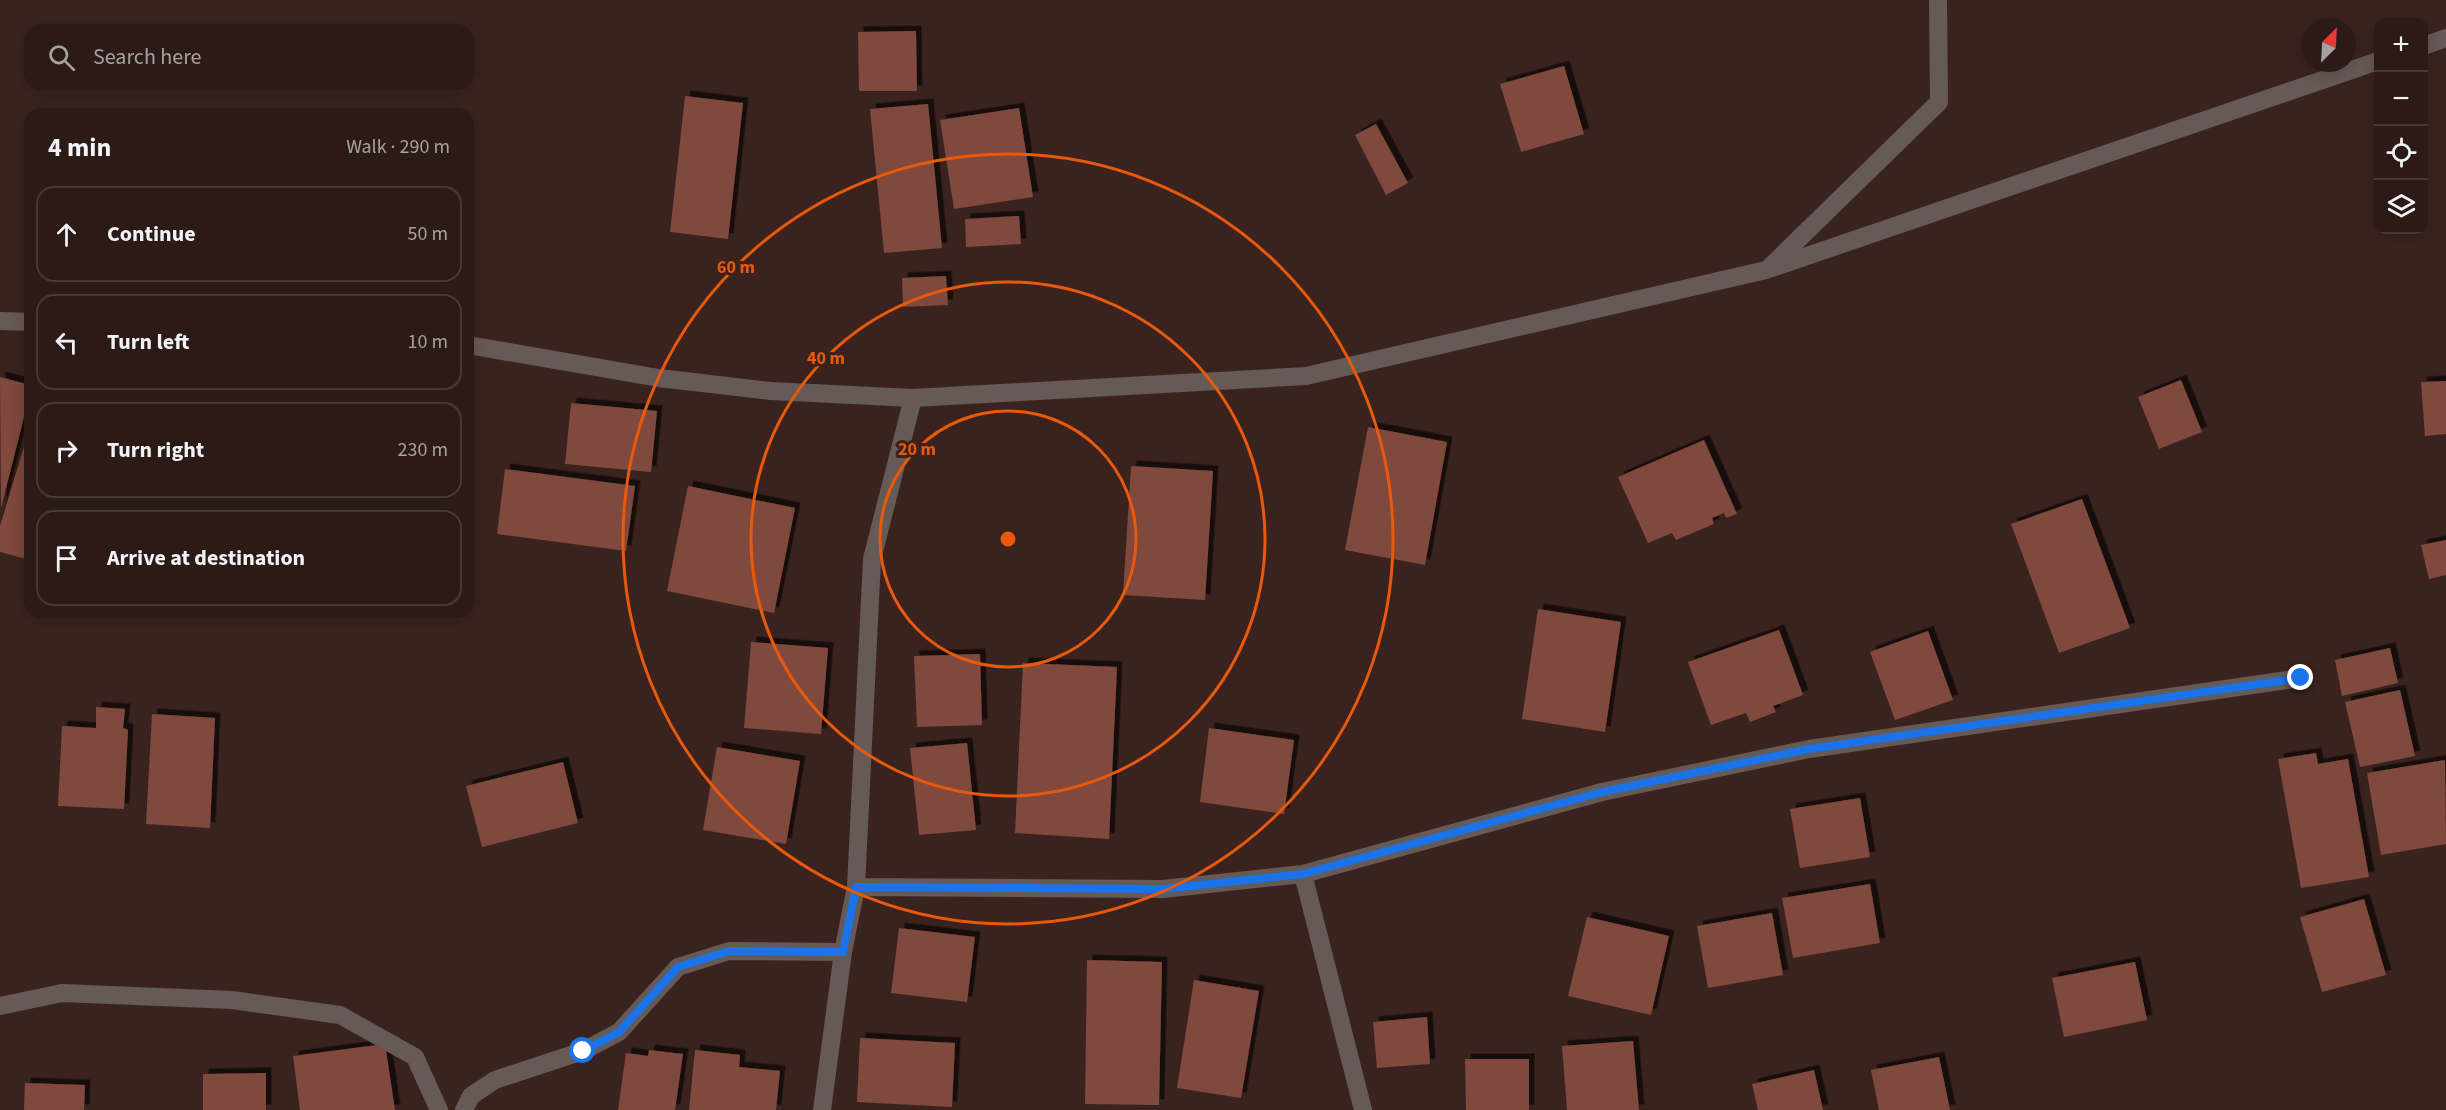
<!DOCTYPE html>
<meta charset="utf-8">
<style>
body{margin:0;font-family:"Source Sans 3",sans-serif;background:#382724;color:#f1f3f6}
.controls{position:absolute;right:18px;top:18px;display:grid;overflow:hidden;border-radius:12px;box-shadow:0 3px 15px #0003}
.controls button{width:54px;height:54px;display:grid;place-items:center;padding:0;border:0;border-bottom:2px solid #483836;background:#2c1a17;color:#f1f3f6;font:30px sans-serif}
.compass{position:absolute;left:2302px;top:18px;width:54px;height:54px;border-radius:50%;background:#2c1a17;box-shadow:0 3px 15px #0003;rotate:24deg}
.stop{position:absolute;width:18px;height:18px;margin:-14px;border:4px solid #1a73e8;border-radius:50%;background:#fff}
.stop.end{background:#1a73e8;border-color:#fff;box-shadow:0 2px 6px #0008}
.list{margin:0;padding:0;list-style:none}
h2{display:flex;justify-content:space-between;align-items:center;height:78px;margin:0;padding:0 24px;font-size:26px}
h2 small{font-size:20px;font-weight:400;color:#a6a1a1}
.list li{display:grid;grid-template-columns:39px 1fr auto;gap:18px;align-items:center;box-sizing:border-box;height:96px;margin:0 12px 12px;padding:0 12px;border:2px solid #483836;border-radius:18px}
.list b{display:block;font-size:22px;white-space:nowrap}
.list em{font-size:20px;font-style:normal;color:#a6a1a1}
.icon{flex:none;width:33px;height:33px;fill:none;stroke:currentColor;stroke-width:2;stroke-linecap:round;stroke-linejoin:round}
.map{position:relative;flex:none;width:2446px;height:1110px;overflow:hidden}
.search{position:absolute;background:#2c1a17;box-shadow:0 3px 15px #0003;left:24px;top:24px;width:450px;height:66px;display:flex;align-items:center;gap:15px;box-sizing:border-box;padding:0 21px;border-radius:18px;color:#a6a1a1;font-size:22px}
.panel{position:absolute;background:#2c1a17;box-shadow:0 3px 15px #0003;left:24px;top:108px;width:450px;height:510px;border-radius:18px}
.map>svg:first-child{display:block}
.building{fill:#7f483e;filter:url(#shadow)}
.lines{fill:none;stroke-linecap:round;stroke-linejoin:round}
.minor{stroke:#665a57;stroke-width:18}
.route{stroke:#1a73e8;stroke-width:8}
.ring{fill:none;stroke:#e8590c;stroke-width:3}
.centre{fill:#e8590c;stroke:#3a231f;stroke-width:3}
.ring-label{font-size:18px;text-anchor:middle;font-weight:bold;fill:#e8590c;stroke:#3a231f;stroke-width:6;stroke-linejoin:round;paint-order:stroke}
</style>
<div class="map">
<svg width="2446" height="1110" viewBox="0 0 2446 1110">
<defs>
<filter id="shadow"><feDropShadow dx="5.5" dy="-5.5" stdDeviation="0" flood-color="#0009"/></filter>
</defs>
<rect width="100%" height="100%" fill="#3a231f"/>
<path class="building" d="M 916,31 L 917,91 L 859,91 L 858,32 Z
M 1564,66 L 1584,134 L 1521,152 L 1500,84 Z
M 685,96 L 743,103 L 728,239 L 670,232 Z
M 928,104 L 942,248 L 884,253 L 870,109 Z
M 1019,108 L 1033,197 L 954,209 L 940,120 Z
M 1376,124 L 1408,183 L 1386,195 L 1355,135 Z
M 1019,216 L 1021,244 L 966,247 L 965,219 Z
M 946,276 L 948,305 L 903,307 L 902,278 Z
M 0,377 L 30,385 L 30,393 L 1,508 Z
M 2181,380 L 2202,432 L 2159,449 L 2138,397 Z
M 2446,381 L 2446,434 L 2425,436 L 2421,382 Z
M 571,403 L 657,411 L 651,472 L 565,464 Z
M 30,427 L 30,560 L 0,552 L 0,526 Z
M 1368,427 L 1447,442 L 1425,565 L 1345,550 Z
M 1704,440 L 1737,514 L 1726,518 L 1724,513 L 1712,518 L 1714,524 L 1676,540 L 1672,533 L 1648,543 L 1618,477 Z
M 1131,466 L 1213,471 L 1205,600 L 1123,595 Z
M 505,469 L 635,486 L 626,551 L 497,534 Z
M 688,486 L 795,508 L 774,613 L 667,591 Z
M 2082,499 L 2130,628 L 2059,653 L 2011,524 Z
M 2446,540 L 2446,575 L 2429,579 L 2421,545 Z
M 1538,609 L 1621,622 L 1605,732 L 1522,719 Z
M 1779,630 L 1803,695 L 1773,706 L 1776,712 L 1750,722 L 1746,713 L 1711,725 L 1688,662 Z
M 1928,631 L 1953,700 L 1895,720 L 1870,652 Z
M 751,642 L 828,648 L 821,734 L 744,728 Z
M 2390,648 L 2398,683 L 2342,696 L 2335,660 Z
M 980,654 L 982,725 L 917,727 L 914,656 Z
M 1023,663 L 1117,667 L 1109,839 L 1015,833 Z
M 2400,690 L 2415,756 L 2360,767 L 2345,702 Z
M 96,707 L 125,709 L 123,728 L 128,730 L 124,809 L 58,806 L 62,726 L 96,728 Z
M 152,714 L 215,718 L 210,828 L 146,824 Z
M 1209,728 L 1294,740 L 1284,814 L 1200,802 Z
M 967,743 L 976,830 L 919,835 L 910,748 Z
M 717,747 L 800,761 L 786,844 L 703,830 Z
M 2316,753 L 2318,764 L 2348,759 L 2369,877 L 2301,888 L 2278,759 Z
M 2445,760 L 2446,844 L 2381,855 L 2367,773 Z
M 563,762 L 578,823 L 482,847 L 466,786 Z
M 1860,798 L 1870,857 L 1800,868 L 1790,809 Z
M 1870,884 L 1880,943 L 1793,958 L 1782,898 Z
M 2364,899 L 2386,975 L 2322,992 L 2300,917 Z
M 1772,913 L 1783,975 L 1708,988 L 1697,926 Z
M 1587,917 L 1669,936 L 1651,1015 L 1568,996 Z
M 899,928 L 975,937 L 967,1002 L 891,993 Z
M 1087,960 L 1162,962 L 1159,1105 L 1085,1104 Z
M 2135,962 L 2147,1020 L 2064,1037 L 2052,978 Z
M 1194,980 L 1259,991 L 1241,1098 L 1177,1088 Z
M 1427,1017 L 1430,1064 L 1377,1068 L 1373,1022 Z
M 860,1038 L 955,1043 L 952,1107 L 857,1102 Z
M 1633,1041 L 1639,1110 L 1567,1110 L 1562,1046 Z
M 385,1044 L 395,1110 L 300,1110 L 293,1056 Z
M 649,1050 L 683,1054 L 675,1110 L 618,1110 L 626,1053 L 648,1056 Z
M 695,1050 L 740,1055 L 739,1067 L 780,1071 L 776,1110 L 689,1110 Z
M 1939,1057 L 1950,1110 L 1879,1110 L 1871,1070 Z
M 1465,1059 L 1529,1059 L 1529,1110 L 1466,1110 Z
M 1814,1070 L 1823,1110 L 1758,1110 L 1752,1084 Z
M 266,1073 L 266,1110 L 203,1110 L 203,1074 Z
M 25,1083 L 85,1085 L 84,1110 L 24,1110 Z"/>
<g class="lines">
<path class="minor" d="M 2424,46 L 2446,38
M 1770,267 L 1939,102 L 1938,0
M 0,321 L 30,322
M 468,345 L 659,378 L 771,391 L 913,398 L 1306,376 L 1766,270 L 2378,61
M 1303,874 L 1363,1110
M 856,887 L 872,559 L 913,398
M 0,1006 L 62,993 L 232,1000 L 340,1015 L 415,1057 L 439,1110
M 464,1110 L 471,1096 L 495,1080 L 583,1051 L 619,1032 L 678,967 L 729,951 L 843,952
M 822,1110 L 843,952 L 856,887 L 1163,889 L 1303,874 L 1602,792 L 1809,749 L 2301,678"/>
</g>
<g class="lines">
<path class="route" d="M 583,1051 L 619,1032 L 678,967 L 729,951 L 843,952 L 856,887 L 1163,889 L 1303,874 L 1602,792 L 1809,749 L 2301,678"/>
</g>
<g class="ring">
<circle cx="1008" cy="539" r="128"/>
<circle cx="1008" cy="539" r="257"/>
<circle cx="1008" cy="539" r="385"/>
</g>
<circle cx="1008" cy="539" r="9" class="centre"/>
<g class="ring-label">
<text x="736" y="273">60 m</text>
<text x="826" y="364">40 m</text>
<text x="917" y="455">20 m</text>
</g>
</svg>
<div class="controls">
<button>+</button>
<button>−</button>
<button><svg class="icon" aria-label="locate" viewBox="0 0 24 24"><circle cx="12" cy="12" r="6"/><path d="M12 2v4M12 18v4M2 12h4M18 12h4"/></svg></button>
<button><svg class="icon" aria-label="layers" viewBox="0 0 24 24"><path d="M12 4l9 5-9 5-9-5zM3 14l9 5 9-5"/></svg></button>
</div>
<svg class="compass" viewBox="-18 -18 36 36"><path d="M0-13l5 13h-10z" fill="#e53935"/><path d="M0 13l5-13h-10z" fill="#a6a1a1"/></svg>
<div class="stop" style="left:583px;top:1051px"></div>
<div class="stop end" style="left:2301px;top:678px"></div>
<div class="search"><svg class="icon" aria-label="search" viewBox="0 0 24 24"><circle cx="10" cy="10" r="6"/><path d="M15 15l6 6"/></svg>Search here</div>
<section class="panel">
<h2>4 min<small>Walk · 290 m</small></h2>
<ul class="list">
<li><svg class="icon" aria-label="ahead" viewBox="0 0 24 24"><path d="M12 20V5M6 11l6-6 6 6"/></svg><div><b>Continue</b></div><em>50 m</em></li>
<li><svg class="icon" aria-label="left" viewBox="0 0 24 24"><path d="M17 20v-9H6M10 6l-5 5 5 5"/></svg><div><b>Turn left</b></div><em>10 m</em></li>
<li><svg class="icon" aria-label="right" viewBox="0 0 24 24"><path d="M7 20v-9h11M14 6l5 5-5 5"/></svg><div><b>Turn right</b></div><em>230 m</em></li>
<li><svg class="icon" aria-label="arrive" viewBox="0 0 24 24"><path d="M6 21V4h12l-3 4 3 4H6"/></svg><div><b>Arrive at destination</b></div></li>
</ul>
</section>
</div>
